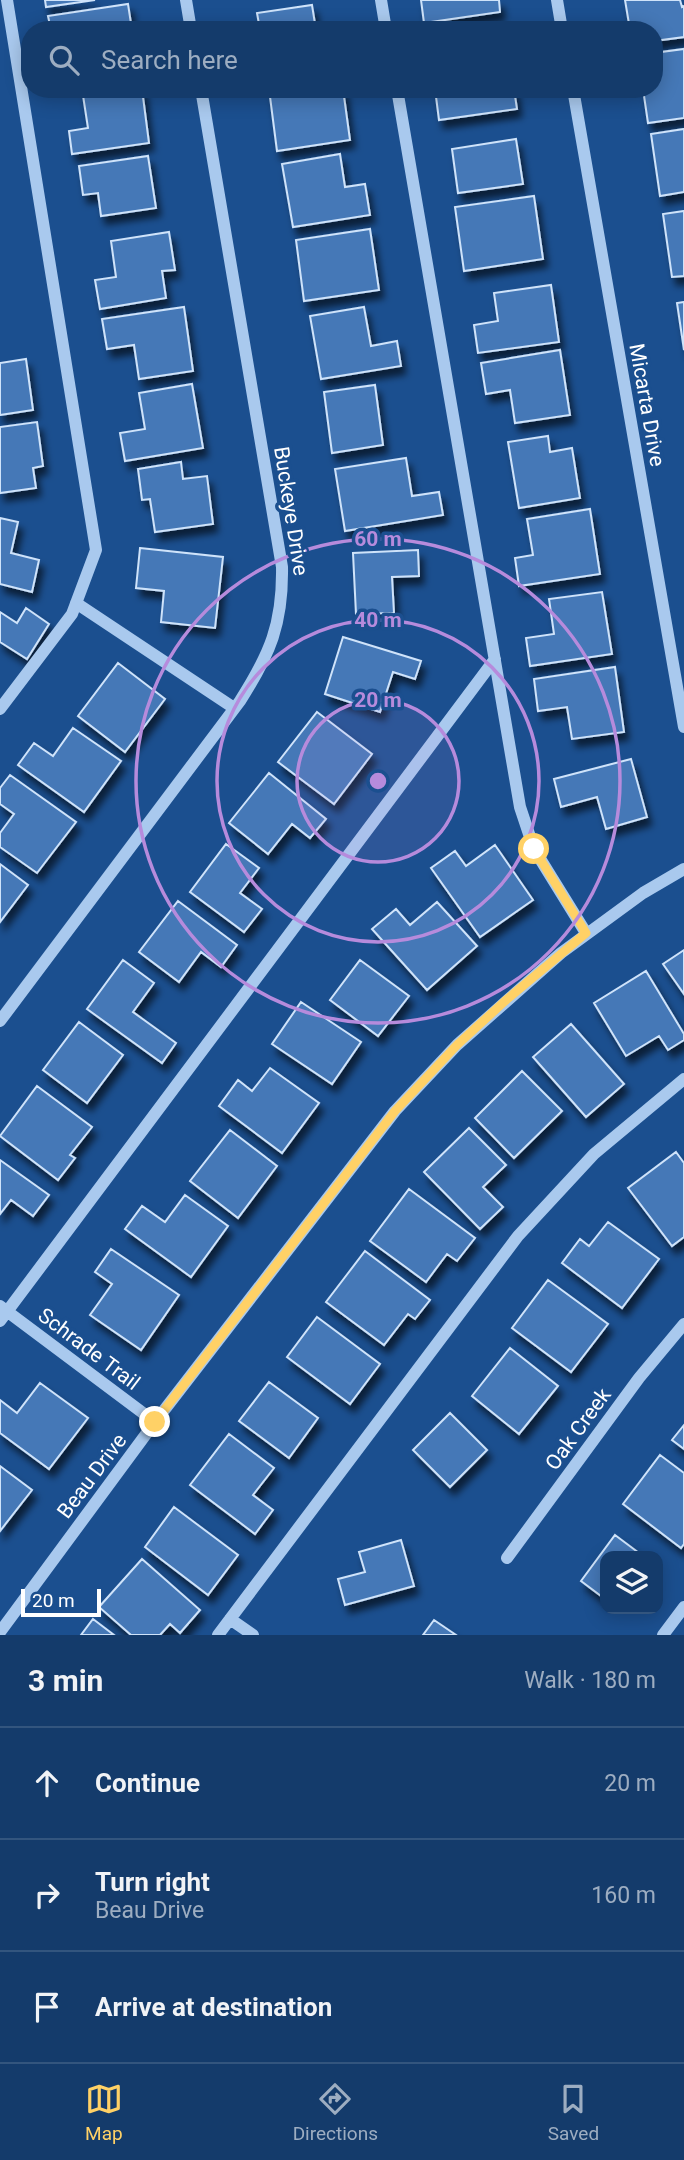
<!DOCTYPE html>
<meta charset="utf-8">
<style>
body{margin:0;font-family:Roboto,sans-serif;background:#1d4271;color:#f1f3f6}
.controls{position:absolute;right:21px;bottom:21px;display:grid;overflow:hidden;border-radius:14px;box-shadow:0 4px 18px #0003}
.controls button{width:63px;height:63px;display:grid;place-items:center;padding:0;border:0;border-bottom:2px solid #33557e;background:#143b6b;color:#f1f3f6;font:35px sans-serif}
.scale{position:absolute;left:21px;bottom:18px;width:80px;box-sizing:border-box;padding-left:7px;border:4px solid #fff;border-top:0;font-size:19px;line-height:24px;white-space:nowrap;color:#fff;-webkit-text-stroke:5px #1b4f8f;paint-order:stroke}
.stop{position:absolute;width:21px;height:21px;margin:-16px;border:5px solid #ffd166;border-radius:50%;background:#fff}
.stop.end{background:#ffd166;border-color:#fff;box-shadow:0 2px 7px #0008}
.list{margin:0;padding:0;list-style:none}
h2{display:flex;justify-content:space-between;align-items:center;height:91px;margin:0;padding:0 28px;font-size:30px}
h2 small{font-size:23px;font-weight:400;color:#9dadc1}
.list li{display:grid;grid-template-columns:46px 1fr auto;gap:21px;align-items:center;box-sizing:border-box;height:112px;padding:0 28px;border-top:2px solid #33557e}
.list b{display:block;font-size:26px;white-space:nowrap}
.list p{margin:0;font-size:23px;white-space:nowrap;color:#9dadc1}
.list em{font-size:23px;font-style:normal;color:#9dadc1}
.icon{flex:none;width:38px;height:38px;fill:none;stroke:currentColor;stroke-width:2;stroke-linecap:round;stroke-linejoin:round}
.map{position:relative;flex:none;width:684px;height:1635px;overflow:hidden}
.search{position:absolute;background:#143b6b;box-shadow:0 4px 18px #0003;left:21px;right:21px;top:21px;height:77px;display:flex;align-items:center;gap:18px;box-sizing:border-box;padding:0 24px;border-radius:28px;color:#9dadc1;font-size:26px}
.sheet{height:427px;background:#143b6b}
nav{display:flex;justify-content:space-around;align-items:center;box-sizing:border-box;height:98px;border-top:2px solid #33557e;background:#143b6b;font-size:19px;color:#9dadc1}
nav a{display:grid;justify-items:center;gap:4px}
nav .on{color:#ffd166}
.map>svg:first-child{display:block}
.building{fill:#4478b7;stroke:#cfe3fa;stroke-width:2;filter:url(#shadow)}
.lines{fill:none;stroke-linecap:round;stroke-linejoin:round}
.minor{stroke:#a9c9ee;stroke-width:12}
.route{stroke:#ffd166;stroke-width:9}
.ring{fill:none;stroke:#b68bdc;stroke-width:3.5}
.labels{text-anchor:middle;dominant-baseline:central;stroke-width:7;stroke-linejoin:round;paint-order:stroke}
.street-label{font-size:21px;fill:#fff;stroke:#1b4f8f}
.centre{fill:#b68bdc;stroke:#1b4f8f;stroke-width:3.5}
.ring-label{font-size:21px;text-anchor:middle;font-weight:bold;fill:#b68bdc;stroke:#1b4f8f;stroke-width:7;stroke-linejoin:round;paint-order:stroke}
</style>
<div class="map">
<svg width="684" height="1635" viewBox="0 0 684 1635">
<defs>
<filter id="shadow"><feDropShadow dx="4.5" dy="8" stdDeviation="3.5" flood-color="#0009"/></filter>
</defs>
<rect width="100%" height="100%" fill="#1b4f8f"/>
<path class="building" d="M 45,0 L 95,0 L 46,7 Z
M 421,0 L 499,0 L 500,12 L 424,23 Z
M 625,0 L 680,0 L 682,7 L 684,6 L 684,37 L 654,41 L 654,30 L 630,30 Z
M 128,4 L 132,30 L 51,30 L 48,16 Z
M 312,5 L 316,30 L 260,30 L 257,13 Z
M 684,49 L 684,118 L 648,123 L 643,89 L 654,89 L 654,53 Z
M 82,89 L 142,89 L 149,143 L 72,154 L 69,131 L 88,128 Z
M 269,89 L 343,89 L 350,140 L 277,151 Z
M 435,89 L 514,89 L 517,109 L 439,120 Z
M 684,129 L 684,192 L 660,196 L 651,134 Z
M 516,139 L 523,184 L 458,193 L 452,149 Z
M 340,154 L 345,187 L 365,184 L 370,215 L 293,227 L 282,164 Z
M 148,156 L 156,208 L 101,216 L 98,193 L 83,195 L 79,166 Z
M 534,196 L 543,259 L 464,271 L 455,207 Z
M 684,211 L 684,276 L 672,277 L 663,214 Z
M 370,229 L 379,290 L 304,301 L 296,240 Z
M 169,232 L 175,270 L 162,271 L 166,298 L 100,309 L 95,280 L 116,277 L 111,241 Z
M 551,285 L 559,342 L 478,353 L 474,325 L 498,321 L 494,293 Z
M 684,302 L 684,350 L 677,303 Z
M 184,307 L 193,371 L 139,379 L 134,345 L 107,349 L 102,319 Z
M 364,307 L 371,346 L 397,341 L 401,366 L 321,379 L 310,316 Z
M 560,350 L 570,415 L 515,423 L 510,390 L 486,394 L 481,363 Z
M 26,359 L 33,410 L 0,415 L 0,363 Z
M 192,384 L 203,448 L 125,461 L 120,433 L 145,429 L 139,393 Z
M 375,385 L 383,445 L 332,453 L 324,392 Z
M 37,422 L 43,466 L 33,468 L 36,488 L 0,493 L 0,427 Z
M 548,436 L 550,452 L 572,448 L 580,498 L 519,508 L 508,442 Z
M 406,458 L 412,496 L 439,492 L 443,515 L 345,531 L 335,469 Z
M 181,462 L 183,479 L 207,476 L 213,524 L 155,532 L 150,499 L 142,500 L 138,469 Z
M 590,509 L 600,574 L 519,586 L 515,558 L 533,555 L 527,519 Z
M 0,518 L 18,522 L 11,553 L 39,560 L 32,592 L 0,584 Z
M 140,548 L 223,557 L 215,628 L 161,622 L 164,591 L 136,588 Z
M 418,550 L 419,576 L 392,577 L 394,613 L 356,614 L 353,553 Z
M 602,592 L 612,654 L 530,666 L 526,638 L 554,634 L 549,599 Z
M 26,608 L 49,624 L 27,659 L 0,642 L 0,612 L 17,623 Z
M 343,637 L 421,661 L 415,679 L 393,672 L 380,712 L 325,694 Z
M 118,663 L 165,699 L 125,752 L 78,716 Z
M 615,667 L 624,732 L 572,739 L 567,707 L 538,711 L 534,679 Z
M 317,712 L 372,754 L 334,804 L 278,762 Z
M 73,728 L 121,761 L 84,812 L 18,765 L 34,743 L 53,756 Z
M 631,759 L 647,817 L 606,829 L 597,797 L 561,807 L 554,779 Z
M 269,773 L 326,819 L 310,838 L 292,824 L 268,854 L 229,823 Z
M 10,775 L 76,822 L 37,873 L 0,847 L 0,833 L 14,814 L 0,804 L 0,788 Z
M 226,844 L 259,868 L 240,893 L 262,909 L 244,932 L 190,892 Z
M 495,845 L 533,900 L 480,937 L 431,868 L 455,851 L 466,866 Z
M 0,864 L 28,885 L 0,922 Z
M 178,901 L 237,945 L 221,967 L 201,952 L 179,982 L 139,952 Z
M 437,902 L 477,946 L 427,990 L 372,929 L 396,909 L 410,925 Z
M 684,950 L 684,994 L 663,964 Z
M 123,960 L 154,983 L 133,1012 L 176,1043 L 162,1063 L 87,1009 Z
M 360,960 L 409,996 L 378,1036 L 330,1000 Z
M 646,971 L 684,1034 L 684,1040 L 668,1050 L 659,1036 L 626,1056 L 594,1003 Z
M 301,1002 L 361,1042 L 332,1084 L 272,1044 Z
M 79,1022 L 123,1055 L 87,1103 L 43,1070 Z
M 571,1024 L 624,1084 L 586,1117 L 533,1057 Z
M 270,1068 L 319,1103 L 282,1153 L 219,1106 L 238,1080 L 252,1091 Z
M 522,1071 L 562,1111 L 514,1158 L 475,1118 Z
M 37,1086 L 92,1127 L 70,1155 L 75,1158 L 58,1180 L 0,1136 Z
M 469,1128 L 506,1165 L 483,1187 L 503,1207 L 480,1229 L 424,1172 Z
M 230,1130 L 277,1166 L 238,1218 L 190,1181 Z
M 676,1152 L 684,1163 L 684,1237 L 672,1246 L 628,1188 Z
M 0,1160 L 49,1195 L 33,1216 L 11,1200 L 0,1214 Z
M 409,1189 L 475,1238 L 457,1261 L 447,1254 L 426,1282 L 370,1241 Z
M 185,1195 L 228,1226 L 191,1277 L 125,1229 L 142,1206 L 165,1222 Z
M 608,1222 L 659,1259 L 622,1308 L 562,1263 L 580,1239 L 589,1246 Z
M 111,1249 L 179,1295 L 141,1350 L 90,1315 L 112,1284 L 95,1272 Z
M 365,1251 L 430,1300 L 415,1319 L 408,1314 L 384,1345 L 326,1302 Z
M 548,1280 L 608,1324 L 571,1372 L 512,1328 Z
M 317,1317 L 380,1364 L 350,1404 L 287,1357 Z
M 510,1348 L 558,1386 L 519,1434 L 472,1396 Z
M 269,1382 L 318,1418 L 289,1458 L 239,1421 Z
M 40,1383 L 88,1418 L 49,1469 L 0,1433 L 0,1400 L 17,1413 Z
M 450,1413 L 487,1450 L 450,1487 L 413,1450 Z
M 684,1425 L 684,1449 L 672,1440 Z
M 229,1434 L 274,1468 L 253,1495 L 273,1510 L 255,1534 L 190,1485 Z
M 660,1455 L 684,1473 L 684,1544 L 681,1548 L 623,1504 Z
M 0,1466 L 32,1490 L 0,1531 Z
M 174,1507 L 238,1555 L 208,1595 L 145,1547 Z
M 615,1535 L 643,1556 L 605,1556 L 605,1599 L 581,1581 Z
M 401,1540 L 414,1586 L 345,1605 L 338,1579 L 365,1572 L 359,1552 Z
M 142,1559 L 200,1610 L 180,1633 L 170,1624 L 160,1635 L 131,1635 L 99,1607 Z
M 93,1619 L 114,1635 L 81,1635 Z
M 434,1620 L 456,1635 L 423,1635 Z"/>
<g class="lines">
<path class="minor" d="M 186,0 L 191,30
M 381,0 L 386,30
M 557,0 L 562,30
M 397,89 L 520,807 L 534,849 L 586,933
M 573,89 L 684,727
M 76,603 L 234,708
M 0,709 L 72,614 L 96,550 L 7,0
M 0,1021 L 240,701 C 270,654 283,624 282,567 L 201,89
M 0,1306 L 155,1422
M 0,1321 L 495,659
M 507,1558 L 639,1378 L 684,1324
M 230,1619 L 253,1635
M 0,1632 L 155,1422 L 395,1111 L 457,1045 L 561,953 L 643,893 L 684,869
M 218,1635 L 518,1236 L 594,1154 L 684,1079
M 663,1635 L 684,1607"/>
</g>
<g class="lines">
<path class="route" d="M 155,1422 L 395,1111 L 457,1045 L 505,1001 L 586,933 L 534,849"/>
</g>
<circle cx="378" cy="781" r="81" fill="#b68bdc" fill-opacity=".12"/>
<g class="ring">
<circle cx="378" cy="781" r="81"/>
<circle cx="378" cy="781" r="161"/>
<circle cx="378" cy="781" r="242"/>
</g>
<g class="labels">
<g class="street-label">
<text transform="translate(647 405) rotate(80)">Micarta Drive</text>
<text transform="translate(291 511) rotate(81)">Buckeye Drive</text>
<text transform="translate(89 1349) rotate(37)">Schrade Trail</text>
<text transform="translate(578 1429) rotate(-54)">Oak Creek</text>
<text transform="translate(92 1476) rotate(-53)">Beau Drive</text>
</g>
</g>
<circle cx="378" cy="781" r="10" class="centre"/>
<g class="ring-label">
<text x="378" y="546">60 m</text>
<text x="378" y="627">40 m</text>
<text x="378" y="707">20 m</text>
</g>
</svg>
<div class="controls">
<button><svg class="icon" aria-label="layers" viewBox="0 0 24 24"><path d="M12 4l9 5-9 5-9-5zM3 14l9 5 9-5"/></svg></button>
</div>
<div class="scale">20 m</div>
<div class="stop" style="left:534px;top:849px"></div>
<div class="stop end" style="left:155px;top:1422px"></div>
<div class="search"><svg class="icon" aria-label="search" viewBox="0 0 24 24"><circle cx="10" cy="10" r="6"/><path d="M15 15l6 6"/></svg>Search here</div>
</div>
<section class="sheet">
<h2>3 min<small>Walk · 180 m</small></h2>
<ul class="list">
<li><svg class="icon" aria-label="ahead" viewBox="0 0 24 24"><path d="M12 20V5M6 11l6-6 6 6"/></svg><div><b>Continue</b></div><em>20 m</em></li>
<li><svg class="icon" aria-label="right" viewBox="0 0 24 24"><path d="M7 20v-9h11M14 6l5 5-5 5"/></svg><div><b>Turn right</b><p>Beau Drive</p></div><em>160 m</em></li>
<li><svg class="icon" aria-label="arrive" viewBox="0 0 24 24"><path d="M6 21V4h12l-3 4 3 4H6"/></svg><div><b>Arrive at destination</b></div></li>
</ul>
</section>
<nav>
<a class="on"><svg class="icon" aria-label="map" viewBox="0 0 24 24"><path d="M3 6l6-2 6 2 6-2v14l-6 2-6-2-6 2zM9 4v14M15 6v14"/></svg>Map</a>
<a><svg class="icon" aria-label="directions" viewBox="0 0 24 24"><path d="M12 3l9 9-9 9-9-9zM9 14v-3h6M13 9l2 2-2 2"/></svg>Directions</a>
<a><svg class="icon" aria-label="saved" viewBox="0 0 24 24"><path d="M7 4h10v16l-5-4-5 4z"/></svg>Saved</a>
</nav>
